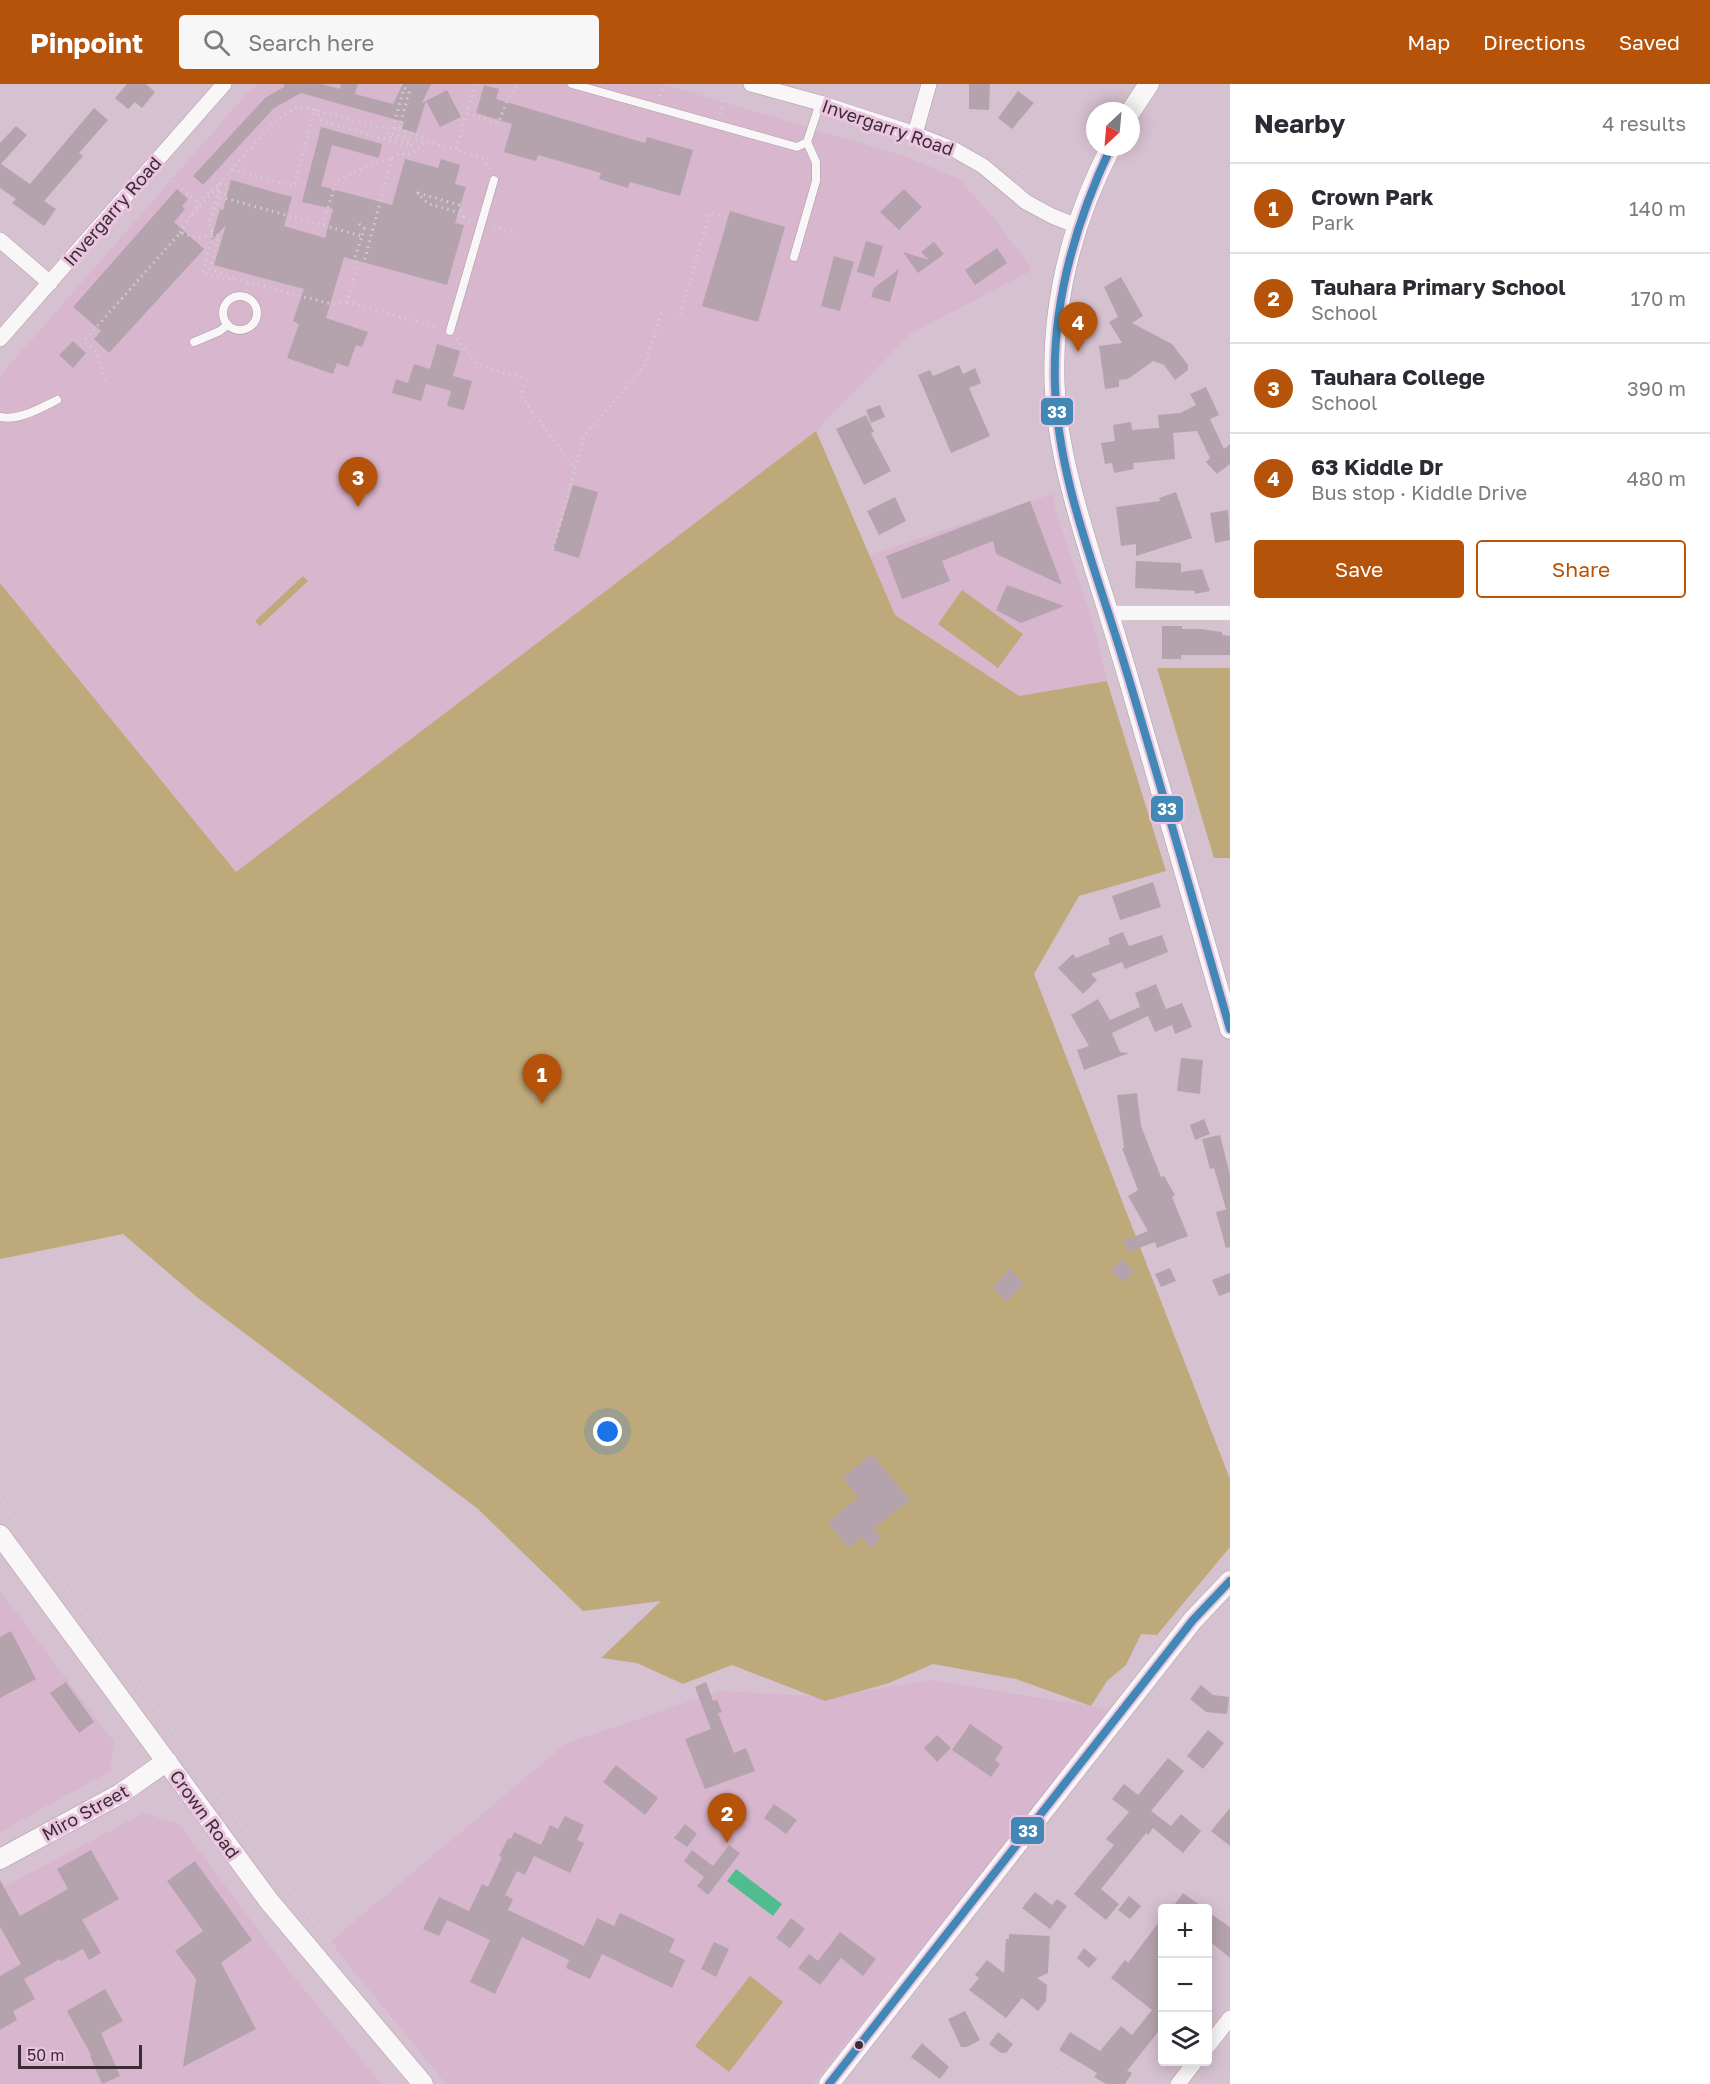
<!DOCTYPE html>
<meta charset="utf-8">
<style>
body{margin:0;font-family:"Golos Text",sans-serif;background:#f7f7f7;color:#2b2b33}
.controls{position:absolute;right:18px;bottom:18px;display:grid;overflow:hidden;border-radius:6px;box-shadow:0 3px 15px #0003}
.controls button{width:54px;height:54px;display:grid;place-items:center;padding:0;border:0;border-bottom:2px solid #e1e1e2;background:#fff;color:#2b2b33;font:30px sans-serif}
.compass{position:absolute;left:1086px;top:18px;width:54px;height:54px;border-radius:50%;background:#fff;box-shadow:0 3px 15px #0003;rotate:206deg}
.scale{position:absolute;left:18px;bottom:15px;width:124px;box-sizing:border-box;padding-left:6px;border:3px solid #3b2c36;border-top:0;font-size:16px;line-height:21px;white-space:nowrap;color:#3b2c36;-webkit-text-stroke:4px #ebc5e0;paint-order:stroke}
.you{position:absolute;left:608px;top:1348px;width:21px;height:21px;margin:-15px;border:4px solid #fff;border-radius:50%;background:#1a73e8;box-shadow:0 0 0 9px #1a73e833}
.badge{display:grid;place-items:center;width:39px;height:39px;border-radius:50%;background:#b45309;color:#fff;font-size:20px;font-weight:700}
.pin{position:absolute;translate:-50% -50px;filter:drop-shadow(0 2px 3px #0008)}
.pin::after{content:'';position:absolute;top:32px;width:21px;height:18px;background:inherit;clip-path:polygon(0 0,100% 0,50% 100%)}
.list{margin:0;padding:0;list-style:none}
h2{display:flex;justify-content:space-between;align-items:center;height:78px;margin:0;padding:0 24px;font-size:26px}
h2 small{font-size:20px;font-weight:400;color:#7c7c81}
.list li{display:grid;grid-template-columns:39px 1fr auto;gap:18px;align-items:center;box-sizing:border-box;height:90px;padding:0 24px;border-top:2px solid #e1e1e2}
.list b{display:block;font-size:22px;white-space:nowrap}
.list p{margin:0;font-size:20px;white-space:nowrap;color:#7c7c81}
.list em{font-size:20px;font-style:normal;color:#7c7c81}
.actions{display:flex;gap:12px;padding:18px 24px}
.actions a{flex:1;padding:14px 0;border:2px solid #b45309;border-radius:6px;text-align:center;font-size:21px;color:#b45309}
.actions .main{background:#b45309;color:#fff}
.icon{flex:none;width:33px;height:33px;fill:none;stroke:currentColor;stroke-width:2;stroke-linecap:round;stroke-linejoin:round}
.map{position:relative;flex:none;width:1230px;height:2000px;overflow:hidden}
header{display:flex;align-items:center;gap:36px;box-sizing:border-box;height:84px;padding:0 30px;background:#b45309;color:#fff}
header strong{font-size:28px}
nav{display:flex;gap:33px;margin-inline-start:auto;font-size:21px}
.search{width:420px;height:54px;background:#f7f7f7;display:flex;align-items:center;gap:15px;box-sizing:border-box;padding:0 21px;border-radius:6px;color:#7c7c81;font-size:22px}
main{display:flex}
aside{flex:1;background:#fff}
.map>svg:first-child{display:block}
.built{fill:#d8b6ce}
.green{fill:#bea97a}
.water{fill:#50bd8f}
.building{fill:#b4a3ad}
.lines{fill:none;stroke-linecap:round;stroke-linejoin:round}
.service-casing{stroke:#ac9ca7;stroke-width:9}
.minor-casing{stroke:#ac9ca7;stroke-width:16}
.tertiary-casing{stroke:#ac9ca7;stroke-width:21}
.path{stroke:#d3cdd1;stroke-width:3;stroke-dasharray:1.5 4.5;stroke-linecap:butt}
.service{stroke:#f9f6f8;stroke-width:8}
.minor{stroke:#f9f6f8;stroke-width:15}
.tertiary{stroke:#f9f6f8;stroke-width:20}
.bus-1-casing{stroke:#ebc5e0;stroke-width:12}
.bus-1{stroke:#4188b7;stroke-width:8}
.bus-dot{fill:#3b2c36;stroke:#ebc5e0;stroke-width:2}
.labels{text-anchor:middle;dominant-baseline:central;stroke-width:6;stroke-linejoin:round;paint-order:stroke}
.street-label{font-size:18px;fill:#3b2c36;stroke:#ebc5e0}
.line-badge{stroke:#ebc5e0;stroke-width:2}
.badge-label{font-size:16px;text-anchor:middle;font-weight:bold;fill:#fff}
</style>
<header>
<strong>Pinpoint</strong>
<div class="search"><svg class="icon" aria-label="search" viewBox="0 0 24 24"><circle cx="10" cy="10" r="6"/><path d="M15 15l6 6"/></svg>Search here</div>
<nav><a>Map</a><a>Directions</a><a>Saved</a></nav>
</header>
<main>
<div class="map">
<svg width="1230" height="2000" viewBox="0 0 1230 2000">
<rect width="100%" height="100%" fill="#d6c1d0"/>
<path class="built" d="M 259,0 L 662,0 L 904,72 L 959,95 L 998,139 L 1032,186 L 910,250 L 816,347 L 236,788 L 0,499 L 0,292 L 249,7 Z
M 1052,410 L 1057,431 L 1091,532 L 1107,597 L 1019,612 L 895,531 L 869,471 Z
M 0,1507 L 114,1658 L 110,1687 L 0,1748 Z
M 929,1596 L 1114,1626 L 1090,1653 L 813,2000 L 446,2000 L 330,1858 L 567,1659 L 721,1607 L 832,1613 Z
M 144,1729 L 179,1740 L 285,1882 L 381,2000 L 0,2000 L 0,1805 Z"/>
<path class="green" d="M 816,347 L 895,531 L 1019,612 L 1107,597 L 1166,787 L 1079,812 L 1034,890 L 1230,1395 L 1230,1463 L 1157,1551 L 1141,1550 L 1126,1581 L 1107,1597 L 1091,1622 L 1016,1595 L 933,1580 L 889,1599 L 825,1617 L 732,1581 L 683,1600 L 637,1579 L 601,1574 L 661,1517 L 583,1527 L 478,1425 L 198,1214 L 123,1150 L 0,1175 L 0,499 L 236,788 Z
M 303,492 L 308,497 L 260,542 L 255,537 Z
M 962,506 L 1023,550 L 998,584 L 938,540 Z
M 1157,584 L 1230,584 L 1230,774 L 1214,774 Z
M 750,1892 L 783,1918 L 729,1988 L 695,1962 Z"/>
<path class="water" d="M 736,1785 L 782,1820 L 773,1832 L 727,1797 Z"/>
<path class="building" d="M 127,0 L 146,0 L 155,8 L 142,24 L 135,18 L 128,25 L 115,14 Z
M 284,0 L 321,0 L 340,5 L 341,0 L 358,0 L 355,10 L 393,20 L 403,0 L 431,0 L 422,19 L 426,17 L 416,49 L 402,45 L 404,38 L 301,9 L 274,24 L 203,101 L 193,92 L 265,14 L 284,3 Z
M 969,0 L 990,0 L 989,26 L 969,25 Z
M 484,1 L 499,5 L 496,15 L 645,59 L 647,53 L 693,66 L 680,112 L 630,98 L 628,104 L 599,95 L 601,89 L 538,71 L 536,77 L 504,68 L 512,40 L 476,29 Z
M 447,6 L 461,33 L 440,43 L 426,17 Z
M 1018,7 L 1034,19 L 1012,45 L 998,34 Z
M 94,24 L 108,36 L 79,69 L 83,72 L 44,117 L 56,125 L 44,142 L 12,119 L 16,115 L 0,104 L 0,59 L 16,42 L 27,51 L 1,80 L 30,100 Z
M 321,43 L 382,60 L 379,74 L 332,61 L 321,102 L 392,121 L 405,75 L 438,84 L 441,75 L 460,81 L 455,100 L 466,103 L 455,139 L 464,141 L 447,201 L 344,173 L 326,234 L 368,248 L 362,263 L 356,261 L 348,283 L 337,279 L 333,290 L 287,274 L 299,240 L 293,237 L 304,205 L 214,181 L 226,141 L 211,157 L 220,125 L 223,126 L 231,96 L 292,113 L 284,142 L 325,154 L 333,125 L 302,118 Z
M 177,105 L 188,115 L 182,122 L 185,125 L 174,138 L 204,165 L 109,269 L 94,255 L 101,247 L 73,223 Z
M 904,105 L 922,123 L 899,146 L 880,128 Z
M 730,127 L 785,143 L 758,238 L 702,222 Z
M 866,157 L 883,162 L 874,193 L 857,188 Z
M 934,158 L 944,170 L 918,189 L 903,168 L 929,176 L 921,168 Z
M 997,164 L 1007,179 L 975,201 L 965,186 Z
M 834,172 L 854,178 L 840,227 L 821,222 Z
M 899,185 L 890,218 L 871,213 L 874,204 Z
M 1121,193 L 1143,232 L 1132,239 L 1172,260 L 1188,281 L 1188,286 L 1175,296 L 1164,281 L 1153,277 L 1128,295 L 1119,296 L 1119,303 L 1105,305 L 1099,262 L 1122,259 L 1109,238 L 1118,233 L 1104,203 Z
M 73,257 L 86,269 L 73,284 L 59,271 Z
M 437,260 L 460,267 L 453,292 L 472,297 L 464,326 L 447,322 L 451,307 L 426,300 L 421,317 L 392,309 L 396,295 L 408,299 L 414,280 L 430,285 Z
M 959,281 L 963,290 L 975,284 L 981,299 L 969,304 L 990,352 L 951,369 L 918,291 L 930,286 L 933,292 Z
M 1206,303 L 1219,331 L 1210,335 L 1224,365 L 1230,360 L 1230,380 L 1217,390 L 1206,378 L 1210,374 L 1197,347 L 1173,349 L 1175,375 L 1133,379 L 1134,385 L 1114,389 L 1112,379 L 1105,380 L 1101,359 L 1115,357 L 1113,341 L 1131,338 L 1132,346 L 1159,344 L 1158,331 L 1180,329 L 1196,321 L 1190,310 Z
M 880,321 L 885,333 L 871,339 L 866,326 Z
M 866,331 L 874,348 L 871,349 L 891,387 L 864,401 L 836,345 Z
M 573,401 L 598,408 L 579,474 L 553,466 Z
M 1176,408 L 1192,454 L 1136,472 L 1136,460 L 1121,462 L 1116,423 L 1160,417 L 1159,414 Z
M 895,413 L 906,437 L 879,451 L 867,427 Z
M 1030,417 L 1062,501 L 996,470 L 993,457 L 942,477 L 950,497 L 902,515 L 886,472 Z
M 1228,426 L 1230,456 L 1215,459 L 1210,429 Z
M 1136,477 L 1181,479 L 1181,488 L 1202,485 L 1210,507 L 1195,510 L 1195,507 L 1135,504 Z
M 1007,501 L 1064,522 L 1021,539 L 996,526 Z
M 1162,542 L 1182,542 L 1182,545 L 1201,545 L 1222,548 L 1222,551 L 1230,552 L 1230,571 L 1181,571 L 1181,575 L 1162,575 Z
M 1153,798 L 1161,823 L 1120,836 L 1112,812 Z
M 1123,848 L 1129,862 L 1162,851 L 1168,868 L 1125,885 L 1122,878 L 1091,890 L 1097,896 L 1083,910 L 1058,884 L 1073,870 L 1076,874 L 1110,860 L 1108,854 Z
M 1156,900 L 1166,925 L 1182,919 L 1192,943 L 1175,950 L 1172,941 L 1155,948 L 1148,932 L 1112,949 L 1120,968 L 1129,969 L 1084,986 L 1077,966 L 1089,962 L 1071,931 L 1098,915 L 1110,936 L 1140,923 L 1135,909 Z
M 1181,974 L 1203,976 L 1200,1010 L 1177,1007 Z
M 1137,1009 L 1141,1042 L 1161,1093 L 1164,1092 L 1175,1111 L 1172,1113 L 1188,1152 L 1157,1164 L 1155,1158 L 1128,1168 L 1123,1157 L 1148,1147 L 1128,1112 L 1138,1106 L 1122,1064 L 1124,1064 L 1117,1011 Z
M 1204,1035 L 1210,1050 L 1195,1056 L 1190,1041 Z
M 1220,1051 L 1230,1091 L 1230,1163 L 1226,1164 L 1216,1128 L 1228,1125 L 1226,1125 L 1214,1084 L 1210,1085 L 1202,1055 Z
M 1122,1175 L 1134,1187 L 1123,1198 L 1111,1187 Z
M 1170,1184 L 1176,1197 L 1161,1203 L 1155,1190 Z
M 1009,1185 L 1024,1199 L 1007,1217 L 992,1204 Z
M 1230,1189 L 1230,1208 L 1219,1212 L 1212,1196 Z
M 872,1370 L 910,1416 L 874,1444 L 882,1455 L 871,1464 L 862,1453 L 848,1464 L 828,1438 L 858,1414 L 843,1393 Z
M 11,1547 L 36,1595 L 0,1614 L 0,1553 Z
M 66,1598 L 94,1638 L 79,1649 L 50,1609 Z
M 706,1598 L 713,1617 L 717,1616 L 722,1628 L 718,1629 L 734,1669 L 746,1664 L 755,1687 L 705,1705 L 685,1655 L 711,1645 L 695,1603 Z
M 1201,1601 L 1213,1611 L 1229,1613 L 1227,1630 L 1206,1628 L 1190,1615 Z
M 970,1640 L 1003,1663 L 995,1676 L 1000,1680 L 991,1693 L 952,1666 Z
M 1208,1646 L 1224,1659 L 1203,1685 L 1187,1672 Z
M 937,1651 L 951,1664 L 937,1678 L 924,1664 Z
M 1168,1674 L 1184,1687 L 1151,1727 L 1171,1742 L 1181,1730 L 1201,1747 L 1183,1769 L 1153,1744 L 1148,1751 L 1146,1749 L 1101,1805 L 1119,1820 L 1106,1836 L 1074,1810 L 1114,1761 L 1106,1755 L 1129,1728 L 1112,1715 L 1124,1700 L 1138,1711 Z
M 616,1681 L 658,1714 L 645,1731 L 603,1698 Z
M 774,1720 L 797,1736 L 786,1750 L 764,1734 Z
M 1230,1724 L 1230,1762 L 1211,1747 Z
M 565,1732 L 584,1741 L 577,1756 L 584,1759 L 570,1789 L 534,1772 L 525,1791 L 517,1787 L 505,1811 L 513,1815 L 508,1826 L 584,1862 L 597,1834 L 614,1842 L 620,1829 L 675,1855 L 669,1868 L 685,1876 L 672,1904 L 602,1870 L 590,1895 L 566,1884 L 569,1876 L 522,1853 L 495,1910 L 470,1898 L 490,1856 L 447,1836 L 439,1852 L 423,1845 L 439,1813 L 469,1827 L 482,1800 L 488,1803 L 502,1773 L 499,1772 L 508,1754 L 511,1755 L 514,1748 L 541,1761 L 550,1741 L 558,1745 Z
M 685,1740 L 697,1750 L 687,1763 L 674,1754 Z
M 729,1761 L 740,1769 L 708,1811 L 697,1802 L 704,1793 L 684,1777 L 692,1766 L 713,1782 Z
M 91,1766 L 119,1815 L 82,1836 L 101,1869 L 89,1876 L 83,1865 L 61,1877 L 60,1875 L 24,1895 L 35,1915 L 13,1927 L 17,1936 L 0,1946 L 0,1892 L 21,1880 L 0,1843 L 0,1796 L 20,1832 L 68,1805 L 57,1785 Z
M 195,1777 L 252,1856 L 221,1879 L 256,1945 L 183,1983 L 196,1895 L 175,1867 L 203,1847 L 167,1797 Z
M 1035,1808 L 1052,1821 L 1057,1815 L 1067,1822 L 1050,1845 L 1022,1824 Z
M 1183,1809 L 1204,1824 L 1172,1824 Z
M 1129,1812 L 1141,1822 L 1130,1835 L 1118,1826 Z
M 1208,1828 L 1230,1843 L 1230,1874 L 1208,1856 Z
M 791,1834 L 805,1845 L 790,1864 L 776,1854 Z
M 1162,1834 L 1162,1943 L 1127,1987 L 1132,1989 L 1125,2000 L 1106,2000 L 1094,1993 L 1097,1989 L 1059,1966 L 1070,1948 L 1100,1967 L 1121,1942 L 1132,1951 L 1152,1926 L 1111,1894 L 1125,1876 L 1128,1879 Z
M 840,1848 L 876,1875 L 863,1892 L 841,1874 L 820,1901 L 798,1884 L 809,1870 L 818,1877 Z
M 1009,1850 L 1050,1852 L 1048,1889 L 1037,1894 L 1047,1901 L 1046,1917 L 1038,1927 L 1022,1914 L 1006,1934 L 969,1906 L 979,1894 L 975,1891 L 987,1876 L 1004,1889 L 1006,1855 L 1009,1855 Z
M 714,1858 L 729,1865 L 716,1893 L 701,1885 Z
M 1084,1864 L 1097,1875 L 1089,1884 L 1077,1874 Z
M 105,1905 L 123,1937 L 101,1949 L 120,1992 L 102,2000 L 90,1972 L 91,1971 L 67,1927 Z
M 965,1927 L 980,1956 L 967,1963 L 961,1963 L 948,1935 Z
M 998,1948 L 1013,1960 L 1006,1969 L 1001,1969 L 989,1960 Z
M 922,1959 L 949,1983 L 940,1995 L 911,1973 Z"/>
<g class="lines">
<defs>
<path id="service" d="M 572,0 L 797,63 L 807,58 L 820,19
M 794,173 L 816,97 L 816,78 L 807,58
M223 229a17 17 0 1 1 34 0a17 17 0 1 1-34 0Z
M 450,247 L 494,96
M 194,258 L 220,247 L 227,241
M 0,333 C 19,337 40,324 57,316"/>
<path id="minor" d="M 751,0 L 820,19 L 915,50 L 955,66 L 983,82 L 1026,118 L 1052,132 L 1077,142
M 915,50 L 929,0
M 0,156 L 50,199
M 0,255 L 224,0
M 1109,529 L 1230,529
M 1208,1962 L 1230,1934
M 1178,2000 L 1195,1978"/>
<path id="tertiary" d="M 1131,27 L 1149,0
M 1111,63 C 1067,147 1045,244 1058,339 C 1065,389 1080,437 1095,486 C 1107,524 1119,562 1130,600 C 1164,715 1197,830 1230,945
M 0,1451 L 269,1817 L 423,2000
M 0,1775 L 120,1710 L 167,1677
M 829,2000 L 1193,1536 L 1230,1497"/>
</defs>
<use href="#service" class="service-casing"/>
<use href="#minor" class="minor-casing"/>
<use href="#tertiary" class="tertiary-casing"/>
<path class="path" d="M 400,0 L 409,8 L 399,45 L 379,43 L 299,22 L 277,35 L 220,99 L 228,101 L 224,114 L 362,152 L 355,173 L 357,184 L 347,218 L 439,244
M 475,0 L 456,66 L 484,75 L 489,86
M 660,12 L 664,0
M 315,25 L 322,37 L 411,63 L 412,59 L 387,52 L 388,49 L 425,57
M 467,30 L 498,39 L 509,13 L 518,0
M 720,30 L 724,16
M 393,44 L 404,4
M 399,45 L 422,53 L 425,57
M 392,74 L 400,69 L 408,71 L 421,63 L 425,57 L 456,66
M 1002,78 L 1010,77 L 1043,105 L 1060,111
M 232,86 L 294,102 L 315,25
M 169,92 L 198,119
M 220,100 L 209,139 L 213,150 L 202,189 L 227,195 L 237,195 L 331,220 L 347,218
M 1057,119 L 1060,111 L 1072,103
M 192,131 L 218,103
M 463,133 L 459,121 L 418,109 C 428,124 438,121 453,127 C 459,130 465,134 471,137
M 210,137 C 217,126 220,117 220,104
M 359,140 L 364,144 L 362,152
M 323,141 L 336,97 L 368,82 L 392,74 L 364,178
M 493,143 L 517,149
M 180,149 C 193,129 198,115 219,100
M 245,213 L 249,198
M 680,230 L 710,129 L 726,133
M 456,255 L 477,280 L 526,295 L 521,312 L 575,385
M 105,296 L 96,268 L 84,257 L 180,149 L 199,154 L 213,150 L 219,152 L 210,185 L 237,195
M 553,465 L 584,352 L 646,280 L 662,225
M 0,1414 L 311,1834 L 336,1864
M 939,1887 L 1083,2000"/>
<use href="#service" class="service"/>
<use href="#minor" class="minor"/>
<use href="#tertiary" class="tertiary"/>
<defs>
<path id="bus-1" d="M 1111,63 C 1075,139 1052,218 1055,302 C 1058,394 1095,483 1121,569 C 1159,694 1194,820 1230,945
M 829,2000 L 1193,1536 L 1230,1497"/>
</defs>
<use href="#bus-1" class="bus-1-casing"/>
<use href="#bus-1" class="bus-1"/>
</g>
<circle class="bus-dot" cx="859" cy="1961" r="5"/>
<g class="labels">
<g class="street-label">
<text transform="translate(888 43) rotate(19)">Invergarry Road</text>
<text transform="translate(112 127) rotate(-49)">Invergarry Road</text>
<text transform="translate(85 1728) rotate(-29)">Miro Street</text>
<text transform="translate(205 1730) rotate(54)">Crown Road</text>
</g>
</g>
<g class="line-badge">
<rect x="1040" y="313" width="34" height="29" rx="6" fill="#4188b7"/>
<rect x="1150" y="711" width="34" height="28" rx="6" fill="#4188b7"/>
<rect x="1010" y="1732" width="35" height="29" rx="6" fill="#4188b7"/>
</g>
<g class="badge-label">
<text x="1057" y="334">33</text>
<text x="1167" y="731">33</text>
<text x="1028" y="1753">33</text>
</g>
</svg>
<div class="controls">
<button>+</button>
<button>−</button>
<button><svg class="icon" aria-label="layers" viewBox="0 0 24 24"><path d="M12 4l9 5-9 5-9-5zM3 14l9 5 9-5"/></svg></button>
</div>
<svg class="compass" viewBox="-18 -18 36 36"><path d="M0-13l5 13h-10z" fill="#e53935"/><path d="M0 13l5-13h-10z" fill="#7c7c81"/></svg>
<div class="scale">50 m</div>
<div class="you"></div>
<div class="pin badge" style="left:542px;top:1020px">1</div>
<div class="pin badge" style="left:727px;top:1759px">2</div>
<div class="pin badge" style="left:358px;top:423px">3</div>
<div class="pin badge" style="left:1078px;top:268px">4</div>
</div>
<aside>
<h2>Nearby<small>4 results</small></h2>
<ul class="list">
<li><span class="badge">1</span><div><b>Crown Park</b><p>Park</p></div><em>140 m</em></li>
<li><span class="badge">2</span><div><b>Tauhara Primary School</b><p>School</p></div><em>170 m</em></li>
<li><span class="badge">3</span><div><b>Tauhara College</b><p>School</p></div><em>390 m</em></li>
<li><span class="badge">4</span><div><b>63 Kiddle Dr</b><p>Bus stop · Kiddle Drive</p></div><em>480 m</em></li>
</ul>
<div class="actions"><a class="main">Save</a><a>Share</a></div>
</aside>
</main>
